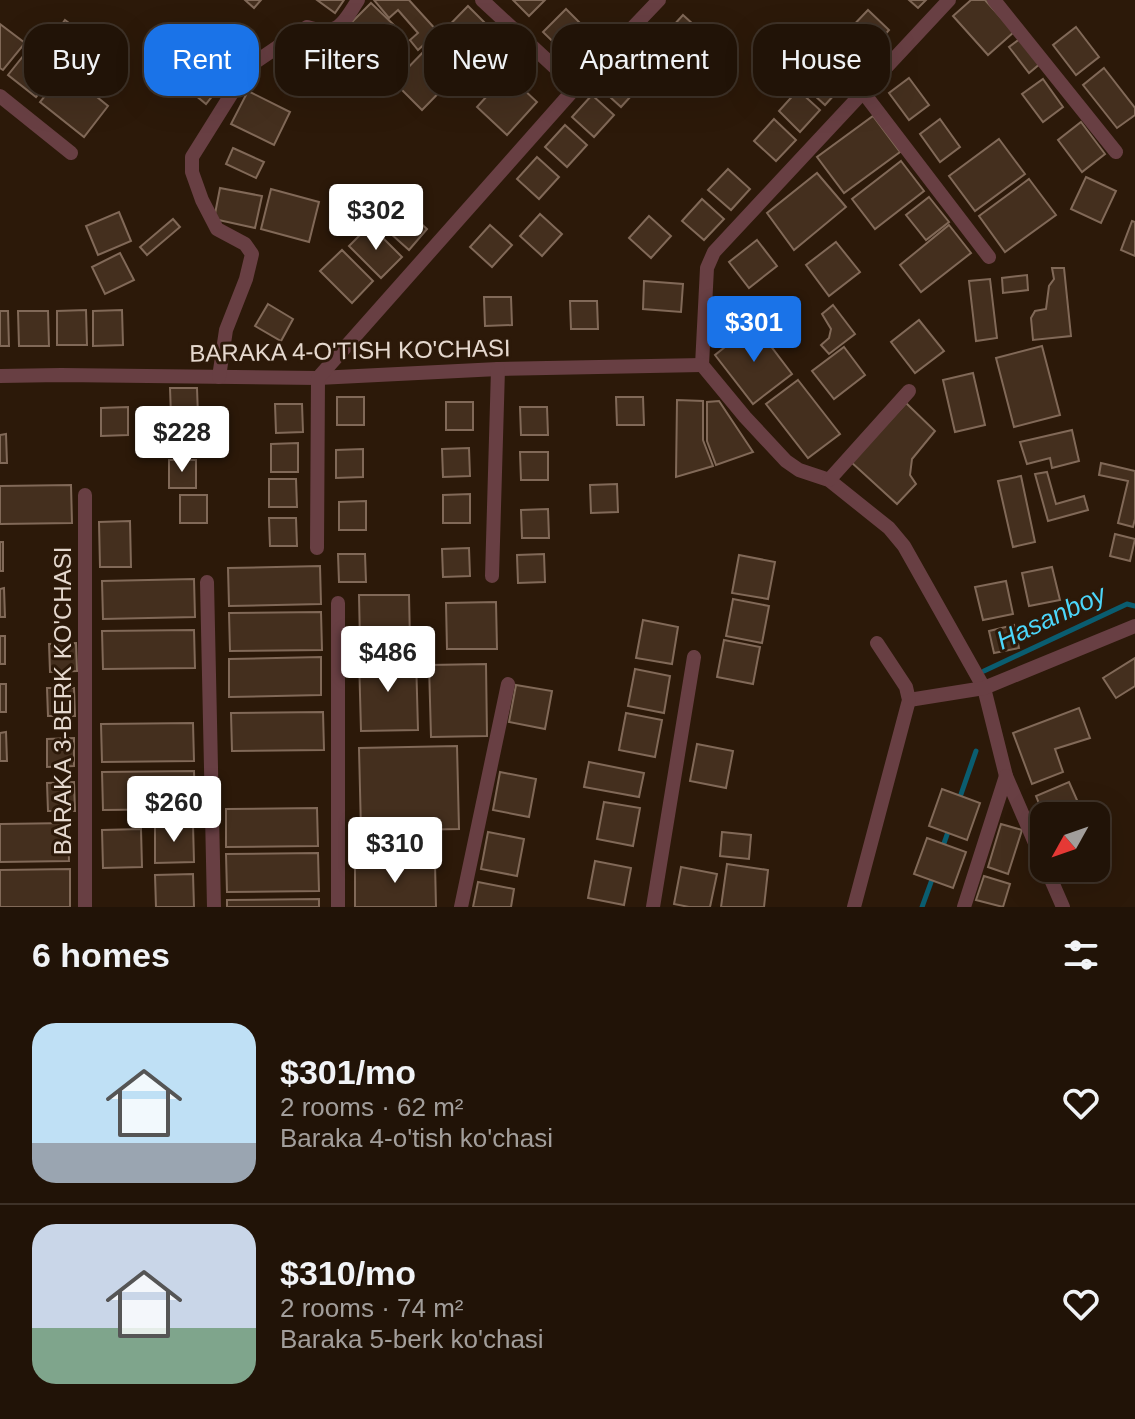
<!DOCTYPE html>
<meta charset="utf-8">
<style>
:root{--surface:#211307;--page:#2d2015;--text:#f1f3f6;--muted:#a29e9b;--line:#3e3228;--accent:#1a73e8}
body{margin:0;font-family:Arial,sans-serif;background:var(--page);color:var(--text);height:100vh;display:flex;flex-direction:column;font-size:30px;white-space:nowrap}
*{box-sizing:border-box;margin:0}
p{font-size:26px;color:var(--muted)}
.icon{flex:none;width:44px;height:44px;fill:none;stroke:currentColor;stroke-width:2;stroke-linecap:round;stroke-linejoin:round}
.map{position:relative;height:907px;overflow:hidden}
.panel{display:flex;flex-direction:column;background:var(--surface);flex:1}
.panel>*{flex:none}
.banner{position:absolute;left:24px;top:24px;width:1088px;height:72px;display:flex;gap:16px}
.needle{width:52px;rotate:230deg}
.controls{position:absolute;left:1030px;top:802px;display:grid;gap:16px}
.controls a{display:grid;place-items:center;width:80px;height:80px;border-radius:16px;background:var(--surface);box-shadow:0 8px 32px #0002,0 0 0 2px var(--line);font-size:40px}
.price{position:absolute;translate:-50% -68px;padding:0 18px;border-radius:8px;background:#fff;color:#222;font-size:26px;line-height:52px;filter:drop-shadow(0 2px 4px #0008)}
.price::after{content:'';position:absolute;left:50%;top:48px;width:24px;height:18px;margin-left:-12px;background:inherit;clip-path:polygon(0 0,100% 0,50% 100%)}
.price.active{background:var(--accent);color:#fff}
ul{padding:0;list-style:none}
li{display:flex;align-items:center;gap:24px;height:200px;padding:0 32px}
li+li{border-top:2px solid var(--line)}
li span{display:grid;place-items:center;flex:none;width:224px;height:160px;border-radius:24px;color:#555}
li>.icon{margin-inline-start:auto}
span .icon{width:96px;height:96px;fill:#fffc;stroke-width:1}
li b{font-size:34px}
h2{display:flex;justify-content:space-between;align-items:center;height:96px;padding:0 32px;font-size:34px}
.tag{padding:0 28px;border-radius:24px;background:var(--surface);box-shadow:0 8px 32px #0002,0 0 0 2px var(--line);font-size:28px;line-height:72px}
.tag.active{background:var(--accent);color:#fff}
.map>svg:first-child{display:block}
</style>
<div class="map">
<svg width="1135" height="907" viewBox="0 0 1135 907">
<rect width="100%" height="100%" fill="#2c1909"/>
<g fill="none" stroke-linecap="round" stroke-linejoin="round">
<g stroke="#0a5d70" stroke-width="5">
<path d="M984 671 1127 604 1135 606"/>
<path d="M959 800 976 751"/>
<path d="M942 849 949 829"/>
<path d="M922 907 934 874"/>
</g>
</g>
<g fill="#442f1e" stroke="#816958" stroke-width="2">
<path d="M245 0H261L254 8Z"/>
<path d="M317 0H344L335 13Z"/>
<path d="M374 0H409L438 32 418 50 410 40 418 33 398 10 389 18Z"/>
<path d="M513 0H545L529 16Z"/>
<path d="M909 0H926L918 8Z"/>
<path d="M971 0H985L1014 32 988 55 953 16Z"/>
<path d="M371 3 396 27 366 57 341 33Z"/>
<path d="M468 6 496 34 422 110 394 82Z"/>
<path d="M566 9 600 43 578 66 543 32Z"/>
<path d="M868 10 889 30 869 53 847 32Z"/>
<path d="M683 15 705 35 685 57 663 37Z"/>
<path d="M65 20 93 41 77 62 50 41Z"/>
<path d="M0 24 25 43 3 70 0 68Z"/>
<path d="M1076 27 1099 57 1076 75 1053 45Z"/>
<path d="M651 33 675 56 650 83 626 60Z"/>
<path d="M845 33 872 59 853 80 825 54Z"/>
<path d="M1021 38 1041 63 1029 73 1009 47Z"/>
<path d="M32 45 60 67 36 97 8 75Z"/>
<path d="M213 48 236 66 206 104 183 85Z"/>
<path d="M823 63 845 83 825 105 803 85Z"/>
<path d="M619 65 641 85 621 107 599 87Z"/>
<path d="M1104 68 1135 108V115L1117 128 1083 85Z"/>
<path d="M65 71 108 106 84 137 40 102Z"/>
<path d="M507 74 537 102 507 135 477 107Z"/>
<path d="M909 78 929 105 909 120 889 93Z"/>
<path d="M1043 79 1063 107 1043 122 1022 94Z"/>
<path d="M798 90 820 110 800 132 779 111Z"/>
<path d="M248 91 290 112 274 145 231 124Z"/>
<path d="M592 95 614 115 594 137 572 117Z"/>
<path d="M873 116 900 152 844 193 817 157Z"/>
<path d="M774 119 796 140 776 161 754 141Z"/>
<path d="M940 119 960 147 940 162 920 134Z"/>
<path d="M1081 122 1105 154 1082 172 1058 140Z"/>
<path d="M565 125 587 145 567 167 545 147Z"/>
<path d="M999 139 1025 174 975 211 949 176Z"/>
<path d="M233 148 264 162 256 178 226 164Z"/>
<path d="M537 157 559 177 539 199 517 179Z"/>
<path d="M901 161 924 191 875 229 852 199Z"/>
<path d="M728 169 750 189 731 210 708 190Z"/>
<path d="M817 173 846 207 794 250 767 213Z"/>
<path d="M1086 177 1116 191 1101 223 1071 209Z"/>
<path d="M1029 179 1056 215 1005 252 979 216Z"/>
<path d="M220 188 262 196 255 228 214 219Z"/>
<path d="M271 189 319 202 309 242 261 229Z"/>
<path d="M929 197 949 222 926 240 906 215Z"/>
<path d="M702 199 724 219 704 240 682 221Z"/>
<path d="M400 204 427 229 409 250 381 225Z"/>
<path d="M119 212 131 241 98 255 86 226Z"/>
<path d="M540 214 562 234 542 256 520 236Z"/>
<path d="M649 216 671 236 651 258 629 238Z"/>
<path d="M173 219 180 227 147 255 140 247Z"/>
<path d="M1132 221 1135 222V256L1121 250Z"/>
<path d="M370 225 402 257 381 278 349 246Z"/>
<path d="M490 225 512 245 492 267 470 247Z"/>
<path d="M949 225 971 253 921 292 900 265Z"/>
<path d="M757 240 777 266 749 288 729 262Z"/>
<path d="M836 242 860 272 829 296 806 265Z"/>
<path d="M342 250 373 281 352 303 320 271Z"/>
<path d="M120 253 134 280 105 294 92 267Z"/>
<path d="M1052 268H1064L1071 336 1033 340 1031 318 1035 311 1046 309 1049 286 1054 279Z"/>
<path d="M1027 275 1028 290 1003 293 1002 278Z"/>
<path d="M990 279 997 338 976 341 969 281Z"/>
<path d="M644 281 683 284 681 312 643 309Z"/>
<path d="M484 297H511L512 325 485 326Z"/>
<path d="M570 301H597L598 329H571Z"/>
<path d="M268 304 293 319 281 341 255 326Z"/>
<path d="M833 305 855 334 829 354 821 345 829 338 831 329 822 314Z"/>
<path d="M86 310 87 345H57V311Z"/>
<path d="M122 310 123 345 93 346V311Z"/>
<path d="M0 311H8L9 346H0Z"/>
<path d="M18 311H48L49 346H19Z"/>
<path d="M919 320 944 351 915 373 891 342Z"/>
<path d="M754 324 792 374 753 404 715 355Z"/>
<path d="M1042 346 1060 415 1014 427 996 358Z"/>
<path d="M844 347 865 375 834 399 812 371Z"/>
<path d="M973 373 985 425 955 432 943 380Z"/>
<path d="M798 380 840 434 808 458 766 404Z"/>
<path d="M170 388H197L198 416H171Z"/>
<rect x="337" y="397" width="27" height="28"/>
<path d="M616 397H643L644 425H617Z"/>
<path d="M677 400 703 401V440L713 466 676 477Z"/>
<path d="M719 401 753 452 716 465 707 441V402Z"/>
<rect x="446" y="402" width="27" height="28"/>
<path d="M906 403 935 431 912 459 910 475 916 484 897 504 851 462Z"/>
<path d="M275 404H302L303 432 276 433Z"/>
<path d="M128 407V435L101 436V408Z"/>
<path d="M520 407H547L548 435H521Z"/>
<path d="M171 422H198V450L171 451Z"/>
<path d="M1072 430 1079 461 1052 468 1050 458 1027 464 1020 442Z"/>
<path d="M6 434 7 463H0V435Z"/>
<path d="M298 443V472H271V444Z"/>
<path d="M469 448 470 476 443 477 442 449Z"/>
<path d="M363 449V477L336 478V450Z"/>
<path d="M520 452H548V480H521Z"/>
<rect x="169" y="460" width="27" height="28"/>
<path d="M1101 463 1135 471V519L1133 527 1118 523 1128 481 1099 475Z"/>
<path d="M1047 472 1056 504 1084 496 1088 510 1048 521 1035 474Z"/>
<path d="M1021 476 1035 542 1013 547 998 481Z"/>
<path d="M269 479H296L297 507H269Z"/>
<path d="M617 484 618 512 591 513 590 485Z"/>
<path d="M71 485 72 523 0 524V486Z"/>
<path d="M470 494V523H443V495Z"/>
<rect x="180" y="495" width="27" height="28"/>
<path d="M366 501V530H339V502Z"/>
<path d="M548 509 549 538H522L521 510Z"/>
<path d="M269 518H296L297 546H270Z"/>
<path d="M130 521 131 567H100L99 522Z"/>
<path d="M1115 534 1135 539 1130 561 1110 556Z"/>
<rect x="0" y="542" width="3" height="29"/>
<path d="M469 548 470 576 443 577 442 549Z"/>
<path d="M338 554H365L366 582H339Z"/>
<path d="M544 554 545 582 518 583 517 555Z"/>
<path d="M739 555 775 562 768 599 732 593Z"/>
<path d="M320 566 321 604 229 606 228 568Z"/>
<path d="M1052 567 1060 600 1029 606 1022 573Z"/>
<path d="M194 579 195 617 103 619 102 581Z"/>
<path d="M1006 581 1013 614 983 620 975 587Z"/>
<path d="M4 588 5 617H0V589Z"/>
<path d="M359 595H409L410 641 360 642Z"/>
<path d="M733 599 769 606 762 643 726 636Z"/>
<path d="M496 602 497 649H447L446 603Z"/>
<path d="M321 612 322 650 230 651 229 613Z"/>
<path d="M643 620 678 627 672 664 636 658Z"/>
<path d="M1014 625 1019 648 994 653 989 631Z"/>
<path d="M194 630 195 668 103 669 102 631Z"/>
<rect x="0" y="636" width="5" height="28"/>
<path d="M724 640 760 647 753 684 717 677Z"/>
<path d="M76 643 77 671 50 672 49 644Z"/>
<path d="M321 657V695L229 697V659Z"/>
<path d="M416 657 418 730 361 731 359 658Z"/>
<path d="M1135 658V686L1116 698 1103 678Z"/>
<path d="M486 664 487 736 431 737 429 665Z"/>
<path d="M635 669 670 676 664 713 628 706Z"/>
<rect x="0" y="684" width="6" height="28"/>
<path d="M516 685 552 691 545 729 509 722Z"/>
<path d="M47 688H74L75 716H48Z"/>
<path d="M1079 708 1090 738 1055 749 1063 772 1032 784 1013 733Z"/>
<path d="M323 712 324 750 232 751 231 713Z"/>
<path d="M626 713 662 720 655 757 619 750Z"/>
<path d="M193 723 194 761 102 762 101 724Z"/>
<path d="M6 732 7 761H0V733Z"/>
<path d="M74 738V766L47 767V739Z"/>
<path d="M697 744 733 751 726 788 690 781Z"/>
<path d="M457 746 459 829 361 831 359 748Z"/>
<path d="M589 762 644 773 639 797 584 787Z"/>
<path d="M194 771 195 809 103 810 102 772Z"/>
<path d="M500 772 536 779 529 817 493 810Z"/>
<path d="M74 782 75 811H48L47 783Z"/>
<path d="M1069 782 1084 816H1044L1036 796Z"/>
<path d="M942 789 980 803 967 840 929 826Z"/>
<path d="M604 802 640 808 633 846 597 839Z"/>
<path d="M317 808 318 846 226 847V809Z"/>
<path d="M68 823 69 861 0 862V824Z"/>
<path d="M193 824 194 862 155 863V825Z"/>
<path d="M1001 824 1022 830 1008 874 988 867Z"/>
<path d="M141 829 142 867 103 868 102 830Z"/>
<path d="M488 832 524 839 517 876 481 869Z"/>
<path d="M722 832 751 835 749 859 720 856Z"/>
<path d="M927 838 966 852 953 888 914 874Z"/>
<path d="M318 853 319 891 227 892 226 854Z"/>
<path d="M595 861 631 868 624 905 588 898Z"/>
<path d="M435 863 436 907H355V864Z"/>
<path d="M727 864 768 870 764 907H721Z"/>
<path d="M681 867 717 874 710 907H689L674 904Z"/>
<path d="M70 869V907H0V870Z"/>
<path d="M193 874 194 907H156L155 875Z"/>
<path d="M984 876 1010 884 1003 907 976 900Z"/>
<path d="M478 882 514 889 511 907H473Z"/>
<path d="M319 899V907H227V900Z"/>
</g>
<g fill="none" stroke-linecap="round" stroke-linejoin="round">
<g stroke="#683f43" stroke-width="14">
<path d="M482 0 576 87"/>
<path d="M949 0 714 252 707 268 702 365 745 417 786 461 799 470 829 480 889 528 904 546 984 688 1006 776 1044 864"/>
<path d="M994 0 1116 152"/>
<path d="M863 92 989 257"/>
<path d="M0 96 71 153"/>
<path d="M0 376 61 375 318 378 498 369 702 365"/>
<path d="M219 377 226 330 246 279 252 254 245 244 217 229 202 200 192 172V157L247 69 254 63 307 27C338 37 343 24 358 0"/>
<path d="M829 480 909 391"/>
<path d="M317 548 318 378 576 87 659 0"/>
<path d="M492 576 498 369"/>
<path d="M207 582 214 907"/>
<path d="M909 700 984 688 1135 626"/>
<path d="M1046 868 1063 907"/>
<path d="M85 907V495"/>
<path d="M338 907V603"/>
<path d="M461 907 508 684"/>
<path d="M653 907 694 657"/>
<path d="M854 907 909 700 906 687 877 643"/>
<path d="M964 907 1006 776"/>
</g>
</g>
<g text-anchor="middle" stroke-width="6" stroke-linejoin="round" paint-order="stroke">
<g font-size="24" fill="#e5d8ce" stroke="#2c1909">
<text transform="translate(350 351) rotate(-1)" y="8">BARAKA 4-O'TISH KO'CHASI</text>
<text transform="translate(63 701) rotate(-90)" y="8">BARAKA 3-BERK KO'CHASI</text>
</g>
<g font-size="26" font-style="italic" fill="#4cd6fa" stroke="#2c1909">
<text transform="translate(1051 617) rotate(-25)" y="9">Hasanboy</text>
</g>
</g>
</svg>
<div class="controls">
<a><svg class="needle" viewBox="-14 -14 28 28"><path d="M0-13l5 13h-10z" fill="#e53935"/><path d="M0 13l5-13h-10z" fill="#a29e9b"/></svg></a>
</div>
<b class="price" style="left:376px;top:252px">$302</b>
<b class="price active" style="left:754px;top:364px">$301</b>
<b class="price" style="left:182px;top:474px">$228</b>
<b class="price" style="left:388px;top:694px">$486</b>
<b class="price" style="left:174px;top:844px">$260</b>
<b class="price" style="left:395px;top:885px">$310</b>
<div class="banner">
<a class="tag">Buy</a>
<a class="tag active">Rent</a>
<a class="tag">Filters</a>
<a class="tag">New</a>
<a class="tag">Apartment</a>
<a class="tag">House</a>
</div>
</div>
<section class="panel">
<h2>6 homes<svg class="icon" aria-label="filters" viewBox="0 0 24 24"><path d="M4 7h16M4 17h16"/><circle cx="9" cy="7" r="2"/><circle cx="15" cy="17" r="2"/></svg></h2>
<ul>
<li><span style="background:linear-gradient(#bfe0f5 75%,#9aa5b1 0)"><svg class="icon" aria-label="home" viewBox="0 0 24 24"><path d="M3 11l9-7 9 7M6 9v11h12V9"/></svg></span><div><b>$301/mo</b><p>2 rooms · 62 m²</p><p>Baraka 4-o'tish ko'chasi</p></div><svg class="icon" aria-label="heart" viewBox="0 0 24 24"><path d="M12 20l-8-8c-3-5 5-10 8-4 3-6 11-1 8 4z"/></svg></li>
<li><span style="background:linear-gradient(#c9d6e8 65%,#7fa58c 0)"><svg class="icon" aria-label="home" viewBox="0 0 24 24"><path d="M3 11l9-7 9 7M6 9v11h12V9"/></svg></span><div><b>$310/mo</b><p>2 rooms · 74 m²</p><p>Baraka 5-berk ko'chasi</p></div><svg class="icon" aria-label="heart" viewBox="0 0 24 24"><path d="M12 20l-8-8c-3-5 5-10 8-4 3-6 11-1 8 4z"/></svg></li>
</ul>
</section>
